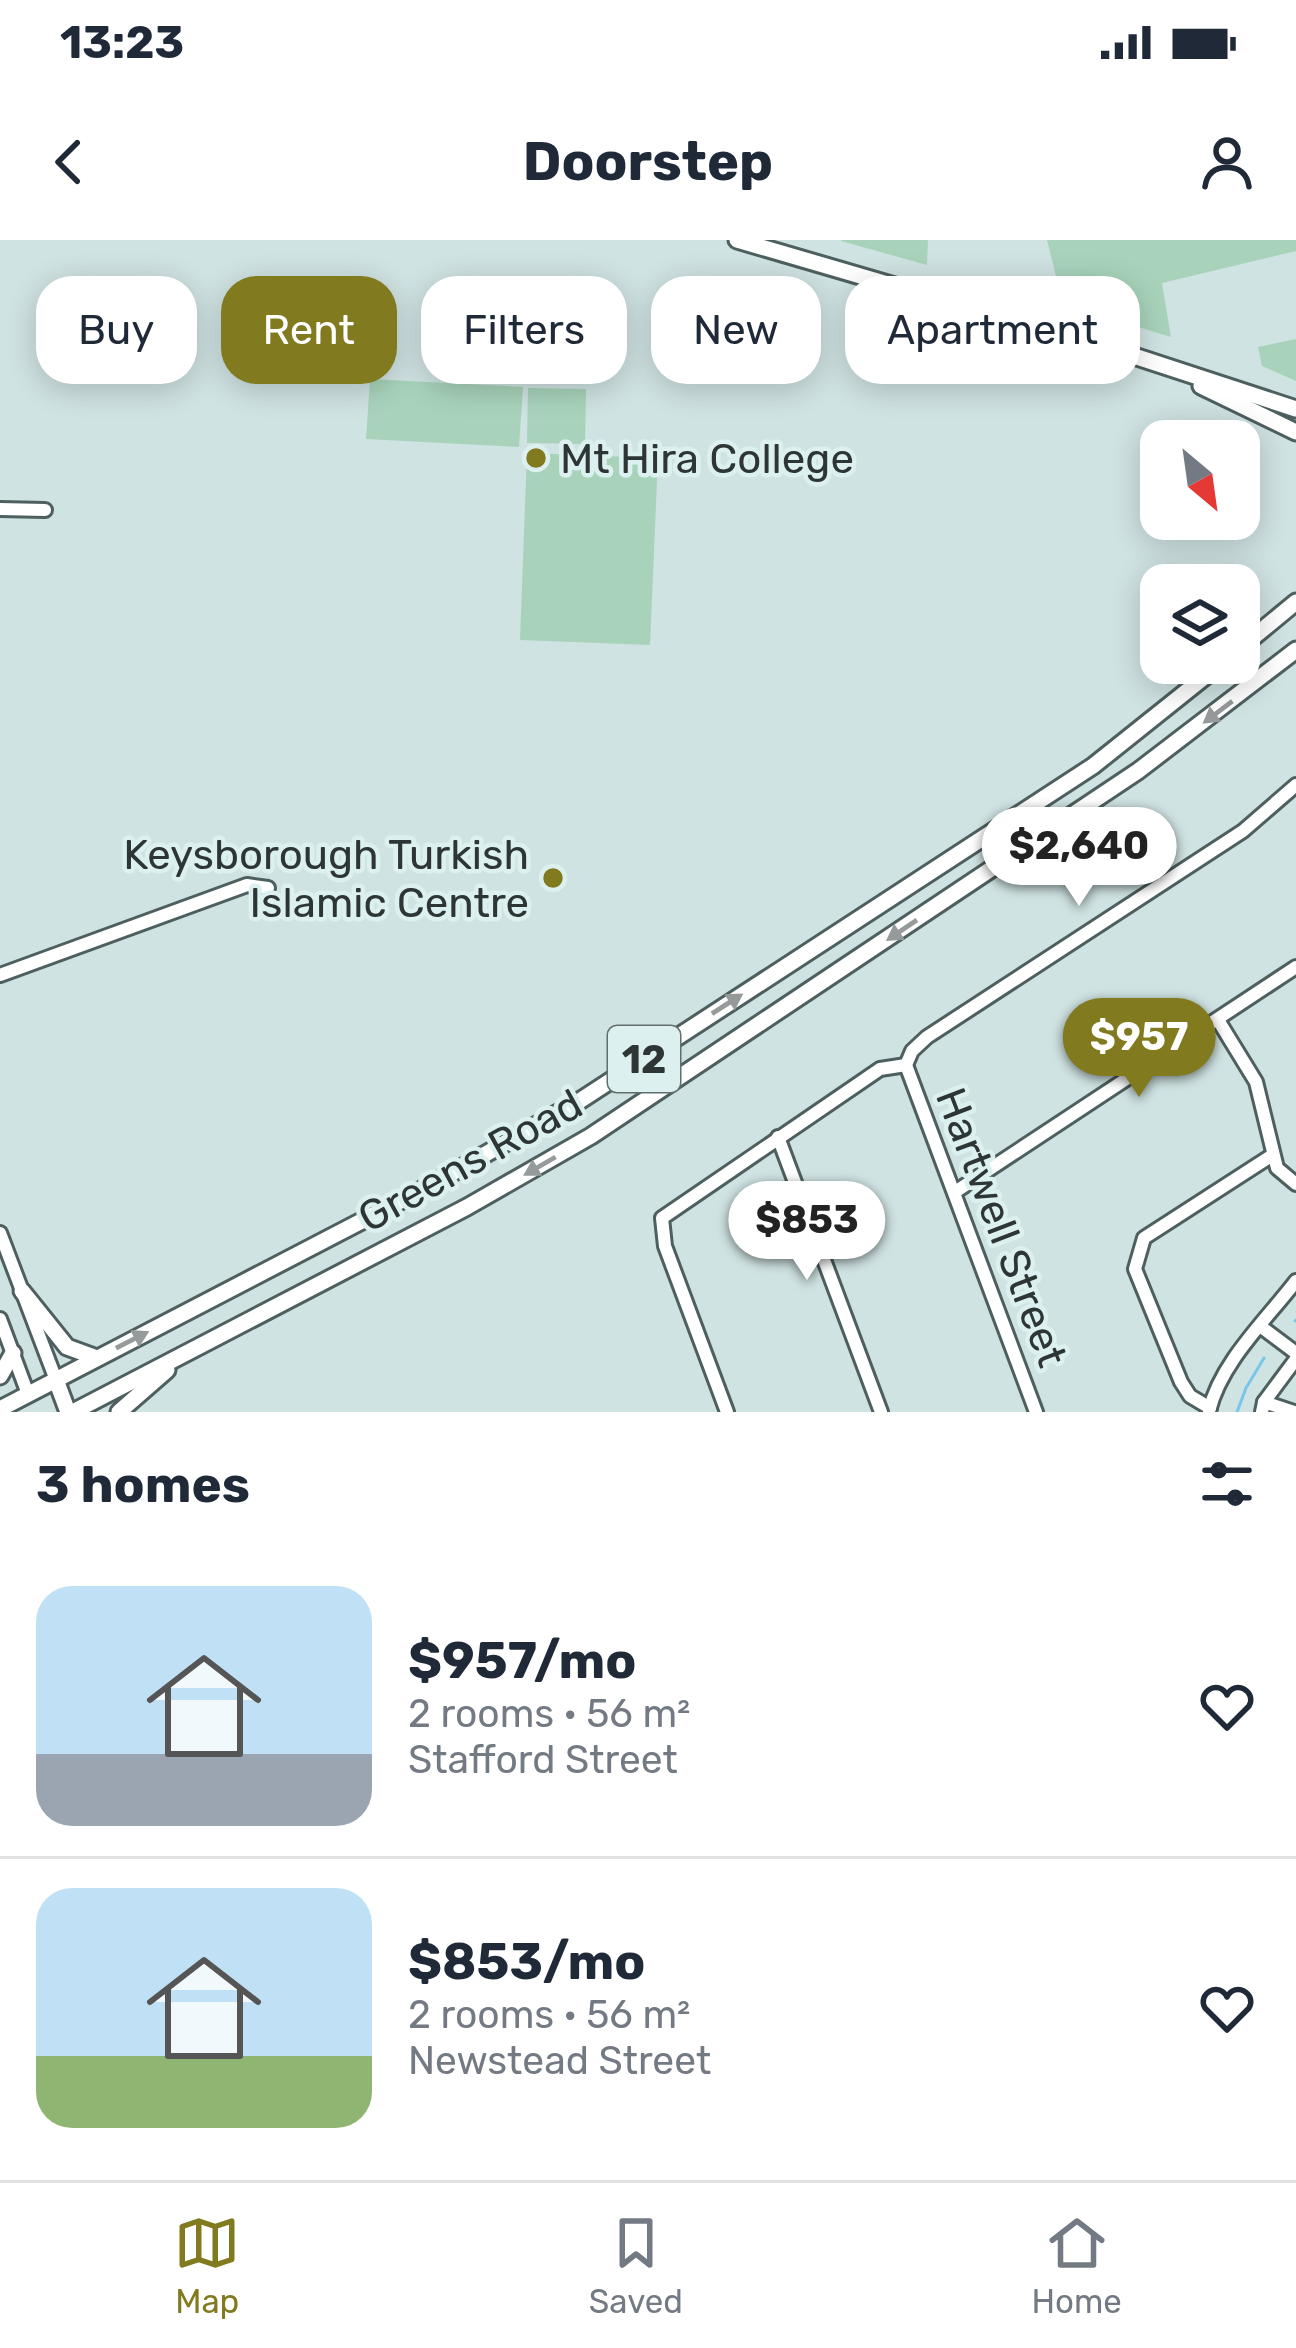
<!DOCTYPE html>
<meta charset="utf-8">
<style>
:root{--surface:#fff;--page:#f6f6f7;--text:#1f2937;--muted:#747a83;--line:#e0e1e3;--accent:#827a1f}
body{margin:0;font-family:Rubik,sans-serif;background:var(--page);color:var(--text);height:100vh;display:flex;flex-direction:column;font-size:45px;white-space:nowrap}
*{box-sizing:border-box;margin:0}
p{font-size:39px;color:var(--muted)}
.icon{flex:none;width:66px;height:66px;fill:none;stroke:currentColor;stroke-width:2;stroke-linecap:round;stroke-linejoin:round}
.map{position:relative;height:1172px;overflow:hidden}
.sheet{display:flex;flex-direction:column;background:var(--surface);flex:1}
.sheet>*{flex:none}
.hud{position:absolute;left:36px;top:36px;width:1224px;height:108px;display:flex;gap:24px}
.needle{width:78px;rotate:151deg}
.fabs{position:absolute;left:1140px;top:180px;display:grid;gap:24px}
.fabs a{display:grid;place-items:center;width:120px;height:120px;border-radius:24px;background:var(--surface);box-shadow:0 6px 30px #0003;font-size:60px}
.price{position:absolute;translate:-50% -102px;padding:0 27px;border-radius:42px;background:#fff;color:#222;font-size:39px;line-height:78px;filter:drop-shadow(0 3px 6px #0008)}
.price::after{content:'';position:absolute;left:50%;top:72px;width:36px;height:27px;margin-left:-18px;background:inherit;clip-path:polygon(0 0,100% 0,50% 100%)}
.price.on{background:var(--accent);color:#fff}
ul{padding:0;list-style:none}
li{display:flex;align-items:center;gap:36px;height:300px;padding:0 36px}
li+li{border-top:3px solid var(--line)}
li span{display:grid;place-items:center;flex:none;width:336px;height:240px;border-radius:36px;color:#555}
li>.icon{margin-inline-start:auto}
span .icon{width:144px;height:144px;fill:#fffc;stroke-width:1}
li b{font-size:51px}
h2{display:flex;justify-content:space-between;align-items:center;height:144px;padding:0 36px;font-size:51px}
.chip{padding:0 42px;border-radius:36px;background:var(--surface);box-shadow:0 6px 30px #0003;font-size:42px;line-height:108px}
.chip.on{background:var(--accent);color:#fff}
.status{display:flex;justify-content:space-between;align-items:center;height:84px;padding:0 60px;background:var(--surface);direction:ltr}
.status svg{height:33px;fill:currentColor}
header{display:flex;justify-content:space-between;align-items:center;height:156px;padding:0 36px;background:var(--surface);font-size:54px;font-weight:700}
.menu{display:flex;justify-content:space-around;align-items:center;height:168px;border-top:3px solid var(--line);background:var(--surface);font-size:33px;color:var(--muted)}
.menu a{display:grid;justify-items:center;gap:6px}
.menu .on{color:var(--accent)}
.map>svg:first-child{display:block}
</style>
<div class="status"><b>13:23</b><svg viewBox="0 0 49 12"><path d="M0 12V9h3v3zM5 12V6h3v6zM10 12V3h3v9zM15 12V0h3v12zM26 1h20v11H26zM47 4h2v5h-2z"/></svg></div>
<header><svg class="icon" aria-label="back" viewBox="0 0 24 24"><path d="M15 5l-7 7 7 7"/></svg>Doorstep<svg class="icon" aria-label="person" viewBox="0 0 24 24"><circle cx="12" cy="8" r="4"/><path d="M4 21q1-7 8-7t8 7"/></svg></header>
<div class="map">
<svg width="1296" height="1172" viewBox="0 0 1296 1172">
<rect width="100%" height="100%" fill="#cfe3e2"/>
<g fill="#a8d3ba">
<path d="M928 0 927 25 841 1 842 0Z"/>
<path d="M1047 0H1296V11L1162 43 1171 97 1063 64Z"/>
<path d="M1296 99V141L1262 126 1258 107Z"/>
<path d="M370 139 523 147 519 207 366 199Z"/>
<path d="M528 148 586 149 585 204 527 203Z"/>
<path d="M527 213 658 218 650 405 520 400Z"/>
</g>
<g fill="none" stroke-linecap="round" stroke-linejoin="round">
<g stroke="#7ac5ea" stroke-width="3">
<path d="M1295 1081 1296 1080"/>
<path d="M1237 1172 1246 1148 1264 1118"/>
</g>
<g stroke="#4d5f5e" stroke-width="18">
<g id="minor">
<path d="M0 269 45 270"/>
<path d="M0 735 247 645 268 648"/>
<path d="M1218 780 1256 842 1277 928 1296 944"/>
<path d="M906 825 912 811 927 797 1243 591 1296 545"/>
<path d="M906 825 1036 1172"/>
<path d="M778 897 881 1172"/>
<path d="M955 952 1296 727"/>
<path d="M0 993 56 1140"/>
<path d="M0 1079 28 1154"/>
<path d="M1260 1086 1296 1113"/>
<path d="M1264 1162 1294 1172"/>
<path d="M1210 1168 1190 1156 1181 1142 1135 1029 1144 998 1271 916"/>
<path d="M1209 1171C1221 1122 1266 1080 1296 1041"/>
<path d="M727 1172 665 1006 662 978 880 829 906 825"/>
<path d="M1262 1172 1264 1162 1296 1119"/>
</g>
</g>
<g stroke="#4d5f5e" stroke-width="21">
<g id="major">
<path d="M737 0 1131 115 1296 169"/>
<path d="M1201 146 1296 192"/>
<path d="M1239 409 1296 362"/>
<path d="M22 1051 67 1107 97 1118"/>
<path d="M0 1136 13 1113"/>
<path d="M56 1140 68 1172"/>
<path d="M0 1169 431 945 581 860 1093 526 1222 423"/>
<path d="M73 1172 467 967 591 896 1138 531 1296 410"/>
<path d="M119 1172 167 1130"/>
</g>
</g>
<use href="#minor" stroke="#fff" stroke-width="12"/>
<use href="#major" stroke="#fff" stroke-width="15"/>
</g>
<defs><path id="oneway-solid" d="M-6-.8H1V-3.2L6.5 0L1 3.2V.8H-6Z" transform="scale(3)"/></defs>
<g fill="#969a9a">
<use href="#oneway-solid" transform="translate(1218 472) rotate(143)"/>
<use href="#oneway-solid" transform="translate(902 690) rotate(146)"/>
<use href="#oneway-solid" transform="translate(727 764) rotate(-33)"/>
<use href="#oneway-solid" transform="translate(540 926) rotate(150)"/>
<use href="#oneway-solid" transform="translate(132 1100) rotate(-27)"/>
</g>
<g fill="#827a1f" stroke="#dcf0f0" stroke-width="4.5">
<circle cx="536" cy="218" r="12"/>
<circle cx="553" cy="638" r="12"/>
</g>
<g text-anchor="middle" stroke-width="9" stroke-linejoin="round" paint-order="stroke">
<rect fill="#dcf0f0" stroke="#626d6d" stroke-width="3" x="608" y="786" width="72" height="66" rx="9"/>
<g font-size="39" font-weight="bold" fill="#2d3535">
<text x="644" y="833">12</text>
</g>
<g font-size="42" fill="#2d3535" stroke="#dcf0f0" text-anchor="start">
<text x="560" y="233">Mt Hira College</text>
<text x="529" y="629" text-anchor="end">Keysborough Turkish<tspan x="529" dy="48">Islamic Centre</tspan></text>
</g>
<g font-size="42" fill="#2d3535" stroke="#dcf0f0">
<text transform="translate(470 920) rotate(-29)" y="15">Greens Road</text>
<text transform="translate(1002 987) rotate(69)" y="15">Hartwell Street</text>
</g>
</g>
</svg>
<div class="fabs">
<a><svg class="needle" viewBox="-14 -14 28 28"><path d="M0-13l5 13h-10z" fill="#e53935"/><path d="M0 13l5-13h-10z" fill="#747a83"/></svg></a>
<a><svg class="icon" aria-label="layers" viewBox="0 0 24 24"><path d="M12 4l9 5-9 5-9-5zM3 14l9 5 9-5"/></svg></a>
</div>
<b class="price" style="left:1079px;top:669px">$2,640</b>
<b class="price on" style="left:1139px;top:860px">$957</b>
<b class="price" style="left:807px;top:1043px">$853</b>
<div class="hud">
<a class="chip">Buy</a>
<a class="chip on">Rent</a>
<a class="chip">Filters</a>
<a class="chip">New</a>
<a class="chip">Apartment</a>
</div>
</div>
<section class="sheet">
<h2>3 homes<svg class="icon" aria-label="filters" viewBox="0 0 24 24"><path d="M4 7h16M4 17h16"/><circle cx="9" cy="7" r="2"/><circle cx="15" cy="17" r="2"/></svg></h2>
<ul>
<li><span style="background:linear-gradient(#bfe0f5 70%,#9aa5b1 0)"><svg class="icon" aria-label="home" viewBox="0 0 24 24"><path d="M3 11l9-7 9 7M6 9v11h12V9"/></svg></span><div><b>$957/mo</b><p>2 rooms · 56 m²</p><p>Stafford Street</p></div><svg class="icon" aria-label="heart" viewBox="0 0 24 24"><path d="M12 20l-8-8c-3-5 5-10 8-4 3-6 11-1 8 4z"/></svg></li>
<li><span style="background:linear-gradient(#bfe0f5 70%,#8fb573 0)"><svg class="icon" aria-label="home" viewBox="0 0 24 24"><path d="M3 11l9-7 9 7M6 9v11h12V9"/></svg></span><div><b>$853/mo</b><p>2 rooms · 56 m²</p><p>Newstead Street</p></div><svg class="icon" aria-label="heart" viewBox="0 0 24 24"><path d="M12 20l-8-8c-3-5 5-10 8-4 3-6 11-1 8 4z"/></svg></li>
</ul>
</section>
<nav class="menu">
<a class="on"><svg class="icon" aria-label="map" viewBox="0 0 24 24"><path d="M3 6l6-2 6 2 6-2v14l-6 2-6-2-6 2zM9 4v14M15 6v14"/></svg>Map</a>
<a><svg class="icon" aria-label="saved" viewBox="0 0 24 24"><path d="M7 4h10v16l-5-4-5 4z"/></svg>Saved</a>
<a><svg class="icon" aria-label="home" viewBox="0 0 24 24"><path d="M3 11l9-7 9 7M6 9v11h12V9"/></svg>Home</a>
</nav>
